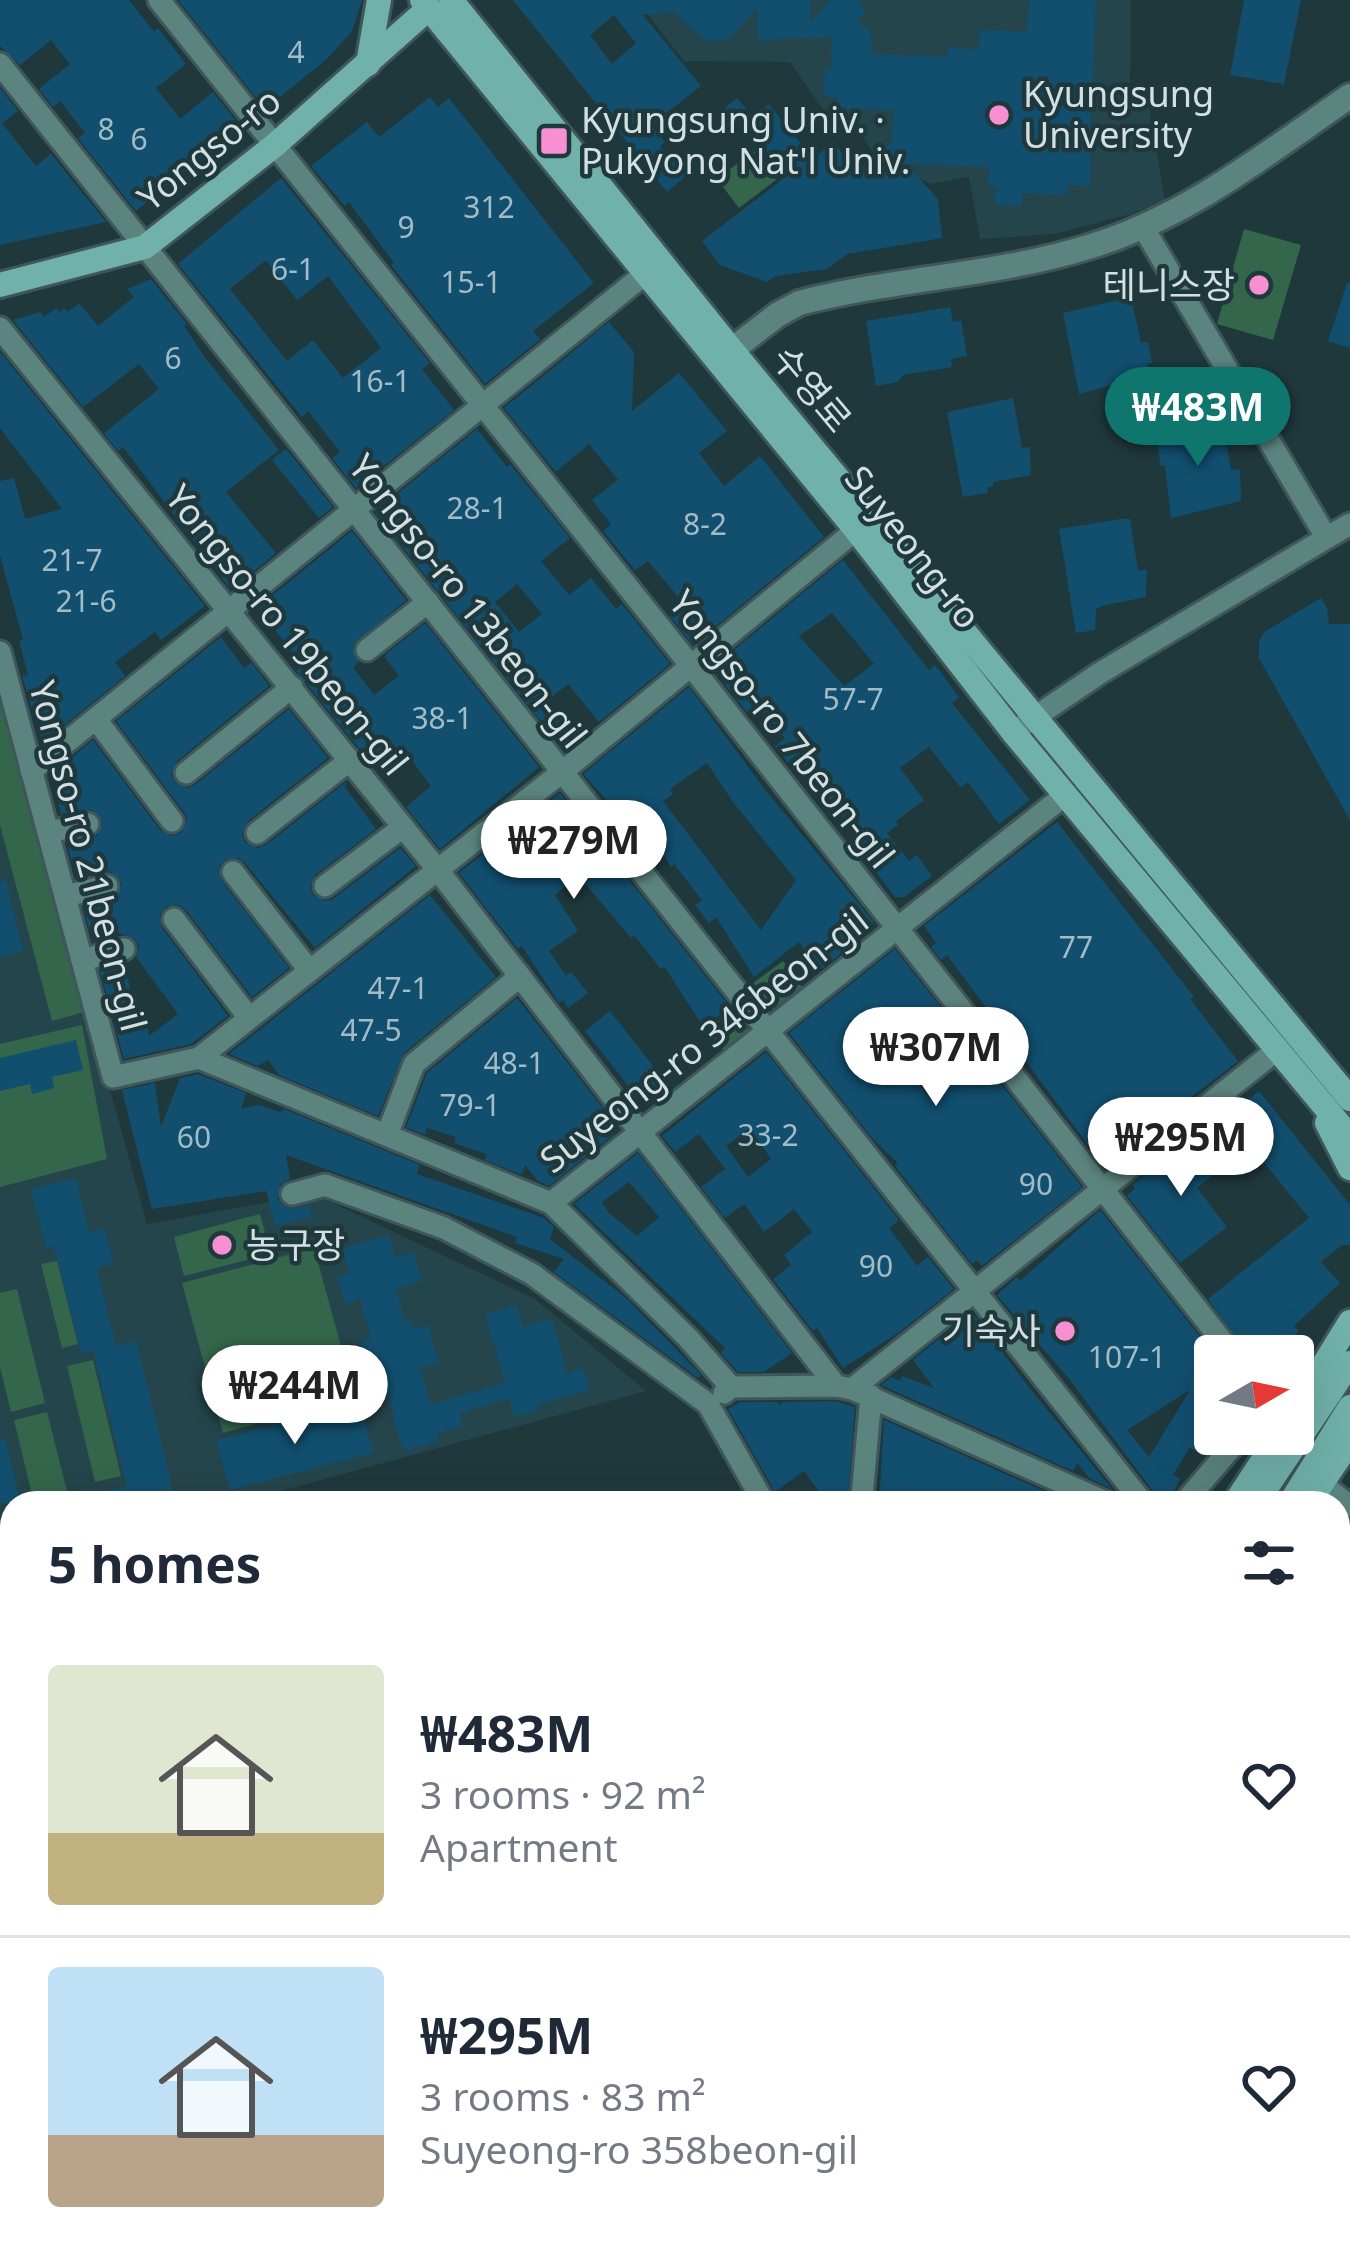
<!DOCTYPE html>
<meta charset="utf-8">
<style>
:root{--surface:#fff;--page:#f6f6f7;--text:#1f2937;--muted:#747a83;--line:#e0e1e3;--accent:#0f766e}
body{margin:0;font-family:"Noto Sans","Noto Sans KR",sans-serif;background:var(--page);color:var(--text);height:100vh;display:flex;flex-direction:column;font-size:45px;white-space:nowrap}
*{box-sizing:border-box;margin:0}
p{font-size:39px;color:var(--muted)}
.icon{flex:none;width:66px;height:66px;fill:none;stroke:currentColor;stroke-width:2;stroke-linecap:round;stroke-linejoin:round}
.map{position:relative;flex:1;overflow:hidden}
.details{position:absolute;left:0px;top:1491px;width:1350px;height:768px;display:flex;flex-direction:column;background:var(--surface);border-radius:36px 36px 0 0;box-shadow:0 12px 48px #0002}
.details>*{flex:none}
.needle{width:78px;rotate:81deg}
.controls{position:absolute;left:1194px;top:1335px;display:grid;gap:24px}
.controls a{display:grid;place-items:center;width:120px;height:120px;border-radius:12px;background:var(--surface);box-shadow:0 12px 48px #0002;font-size:60px}
.price{position:absolute;translate:-50% -102px;padding:0 27px;border-radius:42px;background:#fff;color:#222;font-size:39px;line-height:78px;filter:drop-shadow(0 3px 6px #0008)}
.price::after{content:'';position:absolute;left:50%;top:72px;width:36px;height:27px;margin-left:-18px;background:inherit;clip-path:polygon(0 0,100% 0,50% 100%)}
.price.current{background:var(--accent);color:#fff}
ul{padding:0;list-style:none}
li{display:flex;align-items:center;gap:36px;height:300px;padding:0 48px}
li+li{border-top:3px solid var(--line)}
li span{display:grid;place-items:center;flex:none;width:336px;height:240px;border-radius:12px;color:#555}
li>.icon{margin-inline-start:auto}
span .icon{width:144px;height:144px;fill:#fffc;stroke-width:1}
li b{font-size:51px}
h2{display:flex;justify-content:space-between;align-items:center;height:144px;padding:0 48px;font-size:51px}
.map>svg:first-child{display:block}
</style>
<div class="map">
<svg width="1350" height="2259" viewBox="0 0 1350 2259">
<rect width="100%" height="100%" fill="#1f383c"/>
<g fill="#24454b">
<path d="M636 0H1131L1130 95H1147L1165 200 1131 214 1054 234 980 239 969 177 930 184 874 154 845 111 830 120 790 62 684 61Z"/>
<path d="M0 689 147 1224 314 1194 535 1299 646 1391 238 1503H12V2247H376L369 2259H0Z"/>
</g>
<g fill="#33664b">
<path d="M754 151 776 180 739 208 717 179Z"/>
<path d="M1244 229 1301 245 1273 340 1217 324Z"/>
<path d="M0 701 84 1012 52 1021 0 825Z"/>
<path d="M783 961 802 987 772 1010 752 984Z"/>
<path d="M733 1010 749 1030 723 1050 708 1030Z"/>
<path d="M82 1025 107 1159 0 1187V1044Z"/>
<path d="M260 1214 271 1254 184 1276 174 1237Z"/>
<path d="M314 1248 355 1397 223 1433 182 1283Z"/>
<path d="M57 1261 78 1344 62 1348 41 1264Z"/>
<path d="M17 1289 45 1403 11 1412 0 1367V1293Z"/>
<path d="M93 1360 121 1476 95 1482 67 1366Z"/>
<path d="M47 1412 70 1503H34L14 1420Z"/>
</g>
<g fill="#124f6f" fill-rule="evenodd">
<path d="M0 0H129L154 32 158 28 186 64 156 88 180 119 213 92 240 126 136 211 78 138 85 133 60 101 53 107 39 89 70 64 51 40 20 65 0 46Z"/>
<path d="M178 0H362L352 31 328 58 265 109Z"/>
<path d="M513 0H810L811 22 830 0H859L865 13 857 21 869 31 874 54 948 57V47L979 49 980 30 1027 32 1029 0H1096L1090 131H1097L1096 148 1091 147 1090 186 1068 185 1067 195 1022 193V206L995 205 996 187 988 186 989 167 906 164 938 199 942 238 847 254 827 269 776 276 767 282 720 265 702 241 783 179 725 108 737 98 753 117 769 104 813 159 833 142 857 172 892 142 893 110 838 108V97L823 96 825 69H831L832 37 758 40 757 8 729 39 707 42 674 12 643 15 701 86 651 125 665 142 660 146 686 176 667 192ZM614 15 636 43 612 64 590 35Z"/>
<path d="M1244 0H1301L1284 84 1230 75Z"/>
<path d="M0 88 18 111 2 123 36 166 51 154 106 222 0 245Z"/>
<path d="M430 97 438 107 449 98 594 283 533 331 540 339 485 384 391 265 394 263 349 202 345 206 311 166 367 122 379 137Z"/>
<path d="M281 178 430 363 422 369 454 410 356 488 332 458 340 452 308 411 302 417 178 264ZM266 260 297 300 328 276 381 348 343 378 313 340 287 361 230 289Z"/>
<path d="M151 279 187 324 184 326 204 356 279 450 226 492 276 553 231 590 123 447 118 451 104 433 159 389 139 364 83 407 13 320 40 312 44 317 56 308 59 312 64 308 68 312 79 303 98 326 134 297 127 289Z"/>
<path d="M1347 283H1350V348L1328 341Z"/>
<path d="M1131 297 1141 343 1148 342 1152 363 1147 364 1150 375 1079 394 1063 313Z"/>
<path d="M950 307 953 322 961 320 967 356 951 359 952 367 903 375 898 382 876 386 866 321Z"/>
<path d="M609 322 634 352 632 411 679 373 727 431 699 453 724 486 760 456 824 537 693 645 670 616 684 604 648 561 635 570 603 531 611 524 592 500 618 480 589 444 556 472 504 408Z"/>
<path d="M0 352 205 606 161 640 155 632 115 662 125 676 42 743 22 676 28 675 19 641 23 640 0 555V481L14 478 25 519 62 509 0 428Z"/>
<path d="M1013 398 1022 448 1030 447 1031 475 993 482V486L987 488 988 493 963 497 947 412Z"/>
<path d="M1211 423 1212 427 1223 425 1231 470 1240 469 1241 501 1171 518 1165 465 1161 466 1155 434Z"/>
<path d="M477 429 507 467 510 464 570 538 541 561 569 595 591 578 616 609 622 604 670 664 599 722 568 684 545 702 576 741 564 751 375 512ZM517 584 542 614 519 632 495 602Z"/>
<path d="M286 449 333 507 319 518 272 460Z"/>
<path d="M1120 519H1130L1138 571 1147 569 1146 597 1101 606 1096 609 1095 630 1076 633 1059 529Z"/>
<path d="M352 531 406 600 353 646 359 662 353 667 374 695 399 676 384 656 425 623 539 767 440 849 406 807 431 786 404 750 400 752 396 747 373 765 296 671 302 666 258 607Z"/>
<path d="M843 560 929 670 935 665 959 697 952 703 1030 800 999 824 968 782 961 788 929 747 900 768 924 800 896 821 898 825 887 833 909 861 917 855 932 876 904 897H895L866 859 870 856 824 792 820 794 797 765 793 769 775 746 785 738 760 708 750 716 712 668ZM832 613 874 664 844 686 799 636Z"/>
<path d="M1321 598 1327 608 1329 624H1350V820L1259 658V642L1264 632Z"/>
<path d="M221 637 244 668 251 662 269 686 177 761 171 774 175 783 187 788 195 785 289 709 328 758 248 821 242 834 246 843 258 848 266 845 347 781 345 787 376 829 315 875 310 887 314 896 326 901 333 899 400 848 416 866 315 948 245 863 238 858 225 860 219 867 221 880 289 968 252 997 186 910 179 905 166 906 160 914 162 928 228 1016 191 1044 124 1059 100 971 125 964 137 1023 146 1021 149 1036 178 1014 136 957 139 946 134 938 118 933 93 942 83 907 116 898 122 884 110 871 76 878 67 843 97 836 103 822 92 810 61 814 55 790 74 786 60 767 93 740 160 830 173 836 182 832 187 820 184 812 116 721Z"/>
<path d="M689 687 766 791 873 921 872 929 819 971 799 942 754 977 716 917 709 923 695 905 702 900 674 864 671 867 643 823 633 830 583 774ZM707 763 733 802 796 880 761 930 663 801 673 794 670 789Z"/>
<path d="M560 793 730 1007 704 1028 664 966 661 969 634 935 631 938 579 876 555 895 578 931 549 951 566 976 571 972 588 993 568 1008 563 1000 559 1003 522 946 518 949 459 873Z"/>
<path d="M1057 822 1194 997 1190 999 1238 1061 1109 1161H1100L947 955 941 960 931 947 936 943 924 926Z"/>
<path d="M6 881 23 951 0 957V882Z"/>
<path d="M430 895 496 977 404 1053 378 1116 279 1075 268 1060 257 1066 229 1054Z"/>
<path d="M895 949 1082 1187 982 1266 977 1260 972 1264 895 1166 898 1163 872 1138 789 1033ZM928 1022 969 1071 931 1100 892 1049Z"/>
<path d="M517 998 616 1125 614 1134 549 1186 538 1181 525 1165 522 1175 485 1160 487 1154 454 1143 456 1137 427 1128 425 1135 406 1127 427 1073Z"/>
<path d="M610 1011 667 1084 642 1103 585 1031Z"/>
<path d="M76 1040 83 1070 52 1077 54 1088 32 1094 30 1084 0 1091V1058Z"/>
<path d="M766 1052 899 1220 889 1228 917 1266 928 1257 954 1289 898 1333 843 1368 817 1328 813 1331 773 1279 791 1265 784 1255 812 1232 794 1209 764 1232 744 1204 725 1218 701 1187 725 1169 699 1134 675 1152 662 1136ZM750 1128 771 1159 748 1177 726 1146Z"/>
<path d="M198 1074 246 1093 241 1109 259 1105 280 1112 284 1109 420 1165 417 1174 544 1218 554 1227 550 1239 626 1298 701 1375 698 1378 554 1272 564 1259 515 1243 517 1237 286 1155 290 1179 281 1184 278 1199 289 1209 309 1205 312 1217 275 1226 266 1191 152 1209 122 1090 155 1083 161 1127 180 1078Z"/>
<path d="M1259 1091 1350 1205V1245H1342L1321 1262 1340 1283 1294 1326 1299 1331 1279 1356H1249L1208 1299 1309 1218 1227 1117Z"/>
<path d="M1199 1132 1226 1164 1197 1188 1227 1227 1180 1263 1127 1196 1135 1188 1132 1185 1150 1171 1152 1173Z"/>
<path d="M638 1153 792 1353 764 1372H738L721 1353 725 1348 574 1204ZM629 1182 659 1217 637 1236 608 1212 602 1202Z"/>
<path d="M76 1178 89 1232 105 1228 114 1264 97 1268 116 1346 136 1341 176 1503H115L111 1490 127 1486 93 1350 81 1353 54 1246 46 1248 31 1189Z"/>
<path d="M1100 1210 1215 1356V1444L1206 1437 1195 1451 1190 1447 1173 1475 1180 1479 1169 1503H1158L1155 1494 1070 1380 997 1295 1017 1277 1020 1281ZM1190 1390 1149 1457 1127 1430Z"/>
<path d="M389 1235 395 1258 413 1252 422 1281 396 1289 405 1321 411 1319 414 1329 428 1325 439 1363 420 1368 431 1404 505 1383 485 1314 516 1305 523 1327 552 1319 567 1373 584 1368 590 1390 539 1404 540 1409 514 1417 509 1399 459 1413 462 1427 436 1433 439 1441 406 1451 400 1442 384 1376 372 1379 361 1342 371 1339 360 1299 345 1304 337 1277 349 1274 342 1248Z"/>
<path d="M972 1312 1027 1385 1112 1489 1089 1478 1077 1463 1073 1471 881 1385 891 1377 900 1381 902 1376 934 1388 913 1360Z"/>
<path d="M835 1401 855 1407 848 1503H827L804 1471 775 1492 728 1409 740 1402H777L780 1405 784 1402Z"/>
<path d="M359 1403 374 1453 230 1490 216 1440Z"/>
<path d="M884 1420 1060 1498 1058 1503H990L988 1496 971 1503H879Z"/>
<path d="M0 1439H5L21 1503H0Z"/>
</g>
<g fill="none" stroke-linecap="round" stroke-linejoin="round">
<g stroke="#3f565a" stroke-width="22">
<path id="pedestrian" d="M1338 1574 1350 1558"/>
</g>
<g stroke="#3f565a" stroke-width="27">
<g id="minor">
<path d="M159 0 691 666 1234 1356"/>
<path d="M0 64 1143 1503"/>
<path d="M1143 227 1326 537"/>
<path d="M0 328 437 869 836 1386"/>
<path d="M367 650 428 602"/>
<path d="M0 652 113 1077 199 1058 562 772 856 530"/>
<path d="M96 719 172 821"/>
<path d="M1013 732 1100 673 1350 524"/>
<path d="M31 771 646 273"/>
<path d="M186 773 292 687"/>
<path d="M48 832 88 824"/>
<path d="M257 833 350 760"/>
<path d="M233 872 309 970"/>
<path d="M325 886 403 827"/>
<path d="M65 896 107 886"/>
<path d="M174 919 249 1018"/>
<path d="M82 960 124 949"/>
<path d="M199 1058 551 1203 688 1338 731 1387"/>
<path d="M387 1135 414 1064 520 976"/>
<path d="M292 1194 325 1185 444 1228 532 1274 708 1404 764 1503"/>
<path d="M551 1203 1065 795"/>
<path d="M852 1389 1278 1049"/>
<path d="M724 1393 731 1387 836 1386 852 1389 1108 1503"/>
<path d="M1322 1484 1350 1506"/>
<path d="M864 1503 862 1497 871 1396"/>
<path d="M1184 1503 1243 1434"/>
<path d="M1338 1753 1350 1763"/>
<path d="M0 1844 12 1841"/>
<path d="M1338 1992 1350 2001"/>
</g>
</g>
<g stroke="#3f565a" stroke-width="30">
<path id="tertiary" d="M719 360 777 315 799 303C894 278 995 276 1088 247 1186 218 1267 153 1350 96"/>
</g>
<g stroke="#3f565a" stroke-width="30">
<g id="secondary">
<path d="M422 0 856 530 1013 732 1350 1137"/>
<path d="M451 0 731 349 1350 1099"/>
<path d="M368 64 379 0"/>
<path d="M0 285 145 247 275 145 429 8"/>
<path d="M1327 1123 1350 1168"/>
<path d="M1293 1414 1350 1322"/>
<path d="M1235 1503 1280 1434"/>
<path d="M1256 1503 1350 1363"/>
<path d="M1290 1503 1350 1407"/>
<path d="M1309 1503 1350 1441"/>
<path d="M794 2259 801 2247"/>
</g>
</g>
<g stroke="#3f565a" stroke-width="39">
<path id="trunk" d="M828 2259 835 2248"/>
</g>
<use href="#pedestrian" stroke="#5c847e" stroke-width="16"/>
<use href="#minor" stroke="#5c847e" stroke-width="21"/>
<use href="#tertiary" stroke="#5c847e" stroke-width="24"/>
<use href="#secondary" stroke="#70b1a9" stroke-width="24"/>
<use href="#trunk" stroke="#85e4d8" stroke-width="33"/>
</g>
<g fill="#f690d0" stroke="#1f383c" stroke-width="4.5">
<circle cx="999" cy="115" r="12"/>
<rect x="539" y="126" width="30" height="30" rx="6"/>
<circle cx="1259" cy="285" r="12"/>
<circle cx="222" cy="1245" r="12"/>
<circle cx="1065" cy="1331" r="12"/>
</g>
<g text-anchor="middle" stroke-width="9" stroke-linejoin="round" paint-order="stroke">
<g font-size="30" fill="#a2bcc6">
<text x="296" y="63">4</text>
<text x="106" y="140">8</text>
<text x="139" y="150">6</text>
<text x="489" y="218">312</text>
<text x="406" y="238">9</text>
<text x="293" y="280">6-1</text>
<text x="471" y="293">15-1</text>
<text x="173" y="369">6</text>
<text x="380" y="392">16-1</text>
<text x="477" y="519">28-1</text>
<text x="705" y="535">8-2</text>
<text x="72" y="571">21-7</text>
<text x="86" y="612">21-6</text>
<text x="853" y="710">57-7</text>
<text x="442" y="729">38-1</text>
<text x="1076" y="958">77</text>
<text x="398" y="999">47-1</text>
<text x="371" y="1041">47-5</text>
<text x="514" y="1074">48-1</text>
<text x="470" y="1116">79-1</text>
<text x="768" y="1146">33-2</text>
<text x="194" y="1148">60</text>
<text x="1036" y="1195">90</text>
<text x="876" y="1277">90</text>
<text x="1127" y="1368">107-1</text>
</g>
<g font-size="36" fill="#d2e0e3" stroke="#1f383c" text-anchor="start">
<text x="1023" y="107">Kyungsung<tspan x="1023" dy="41">University</tspan></text>
<text x="581" y="133">Kyungsung Univ. ·<tspan x="581" dy="41">Pukyong Nat'l Univ.</tspan></text>
<text x="1235" y="298" text-anchor="end">테니스장</text>
<text x="246" y="1258">농구장</text>
<text x="1041" y="1344" text-anchor="end">기숙사</text>
</g>
<g font-size="36" fill="#d2e0e3" stroke="#1f383c">
<text transform="translate(209 149) rotate(-39)" y="13">Yongso-ro</text>
<text transform="translate(812 389) rotate(50)" y="13">수영로</text>
<text transform="translate(913 547) rotate(52)" y="13">Suyeong-ro</text>
<text transform="translate(468 601) rotate(52)" y="13">Yongso-ro 13beon-gil</text>
<text transform="translate(287 630) rotate(51)" y="13">Yongso-ro 19beon-gil</text>
<text transform="translate(782 729) rotate(52)" y="13">Yongso-ro 7beon-gil</text>
<text transform="translate(88 856) rotate(75)" y="13">Yongso-ro 21beon-gil</text>
<text transform="translate(704 1040) rotate(-38)" y="13">Suyeong-ro 346beon-gil</text>
</g>
</g>
</svg>
<div class="controls">
<a><svg class="needle" viewBox="-14 -14 28 28"><path d="M0-13l5 13h-10z" fill="#e53935"/><path d="M0 13l5-13h-10z" fill="#747a83"/></svg></a>
</div>
<b class="price current" style="left:1198px;top:469px">₩483M</b>
<b class="price" style="left:574px;top:902px">₩279M</b>
<b class="price" style="left:936px;top:1109px">₩307M</b>
<b class="price" style="left:1181px;top:1199px">₩295M</b>
<b class="price" style="left:295px;top:1447px">₩244M</b>
<section class="details">
<h2>5 homes<svg class="icon" aria-label="filters" viewBox="0 0 24 24"><path d="M4 7h16M4 17h16"/><circle cx="9" cy="7" r="2"/><circle cx="15" cy="17" r="2"/></svg></h2>
<ul>
<li><span style="background:linear-gradient(#dfe7d0 70%,#c2b280 0)"><svg class="icon" aria-label="home" viewBox="0 0 24 24"><path d="M3 11l9-7 9 7M6 9v11h12V9"/></svg></span><div><b>₩483M</b><p>3 rooms · 92 m²</p><p>Apartment</p></div><svg class="icon" aria-label="heart" viewBox="0 0 24 24"><path d="M12 20l-8-8c-3-5 5-10 8-4 3-6 11-1 8 4z"/></svg></li>
<li><span style="background:linear-gradient(#bfe0f5 70%,#b9a48a 0)"><svg class="icon" aria-label="home" viewBox="0 0 24 24"><path d="M3 11l9-7 9 7M6 9v11h12V9"/></svg></span><div><b>₩295M</b><p>3 rooms · 83 m²</p><p>Suyeong-ro 358beon-gil</p></div><svg class="icon" aria-label="heart" viewBox="0 0 24 24"><path d="M12 20l-8-8c-3-5 5-10 8-4 3-6 11-1 8 4z"/></svg></li>
</ul>
</section>
</div>
